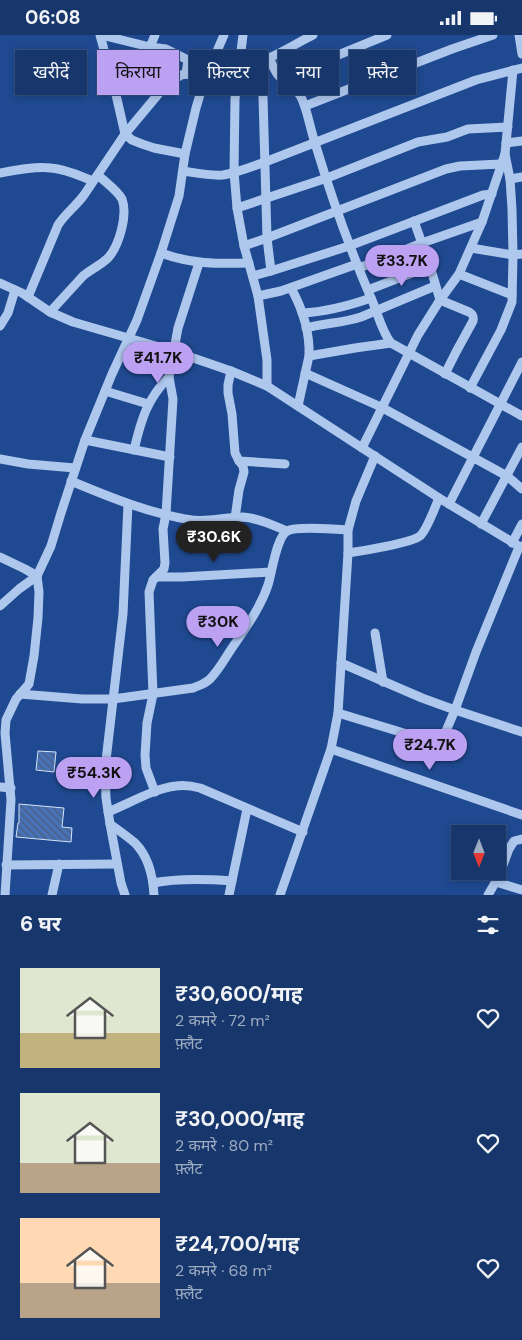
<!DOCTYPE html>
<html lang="hi">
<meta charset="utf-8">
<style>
:root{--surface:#17376c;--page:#203f72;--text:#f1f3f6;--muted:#9eacc2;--line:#36517f;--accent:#bca0f2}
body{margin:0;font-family:"DM Sans","Noto Sans Devanagari",sans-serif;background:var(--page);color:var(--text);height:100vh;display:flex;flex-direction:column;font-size:19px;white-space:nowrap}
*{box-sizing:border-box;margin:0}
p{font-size:16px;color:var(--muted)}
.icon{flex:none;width:28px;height:28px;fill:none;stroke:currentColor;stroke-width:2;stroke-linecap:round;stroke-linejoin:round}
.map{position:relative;height:860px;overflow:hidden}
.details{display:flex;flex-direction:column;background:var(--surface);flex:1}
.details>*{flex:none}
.guide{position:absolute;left:15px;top:15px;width:492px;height:45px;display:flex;gap:10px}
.needle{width:32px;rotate:180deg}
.controls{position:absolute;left:451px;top:790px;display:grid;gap:10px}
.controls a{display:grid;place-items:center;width:55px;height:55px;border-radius:0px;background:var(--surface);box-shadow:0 2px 8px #0003,0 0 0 1px var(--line);font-size:25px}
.price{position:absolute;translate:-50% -42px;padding:0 11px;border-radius:18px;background:var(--accent);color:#111;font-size:16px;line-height:32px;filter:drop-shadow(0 1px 2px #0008)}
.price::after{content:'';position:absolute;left:50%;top:30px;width:15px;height:11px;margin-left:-8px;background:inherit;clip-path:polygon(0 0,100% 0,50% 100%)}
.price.current{background:#222;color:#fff}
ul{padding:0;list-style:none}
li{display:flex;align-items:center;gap:15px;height:125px;padding:0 20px}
li span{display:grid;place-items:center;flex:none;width:140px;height:100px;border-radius:0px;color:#555}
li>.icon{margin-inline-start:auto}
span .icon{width:60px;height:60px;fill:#fffc;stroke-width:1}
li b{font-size:21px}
h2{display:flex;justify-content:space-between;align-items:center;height:60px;padding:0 20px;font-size:21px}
.tag{padding:0 18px;border-radius:0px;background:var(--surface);box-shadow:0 2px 8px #0003,0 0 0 1px var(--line);font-size:18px;line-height:45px}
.tag.current{background:var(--accent);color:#111}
.status{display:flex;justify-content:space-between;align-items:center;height:35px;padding:0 25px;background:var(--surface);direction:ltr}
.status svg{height:14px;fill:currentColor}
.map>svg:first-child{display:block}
</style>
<div class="status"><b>06:08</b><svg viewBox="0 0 49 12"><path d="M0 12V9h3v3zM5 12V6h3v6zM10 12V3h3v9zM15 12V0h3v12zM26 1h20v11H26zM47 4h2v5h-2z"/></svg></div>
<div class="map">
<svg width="522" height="860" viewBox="0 0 522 860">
<defs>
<pattern id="building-back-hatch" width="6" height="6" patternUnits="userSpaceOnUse" patternTransform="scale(1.25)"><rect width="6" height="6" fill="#4772b7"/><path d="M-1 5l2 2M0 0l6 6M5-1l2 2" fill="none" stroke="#4a5d7c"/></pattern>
</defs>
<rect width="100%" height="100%" fill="#1f4990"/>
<g fill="url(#building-back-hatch)" stroke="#d4e3f9">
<path d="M38 716 56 717 54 737 36 735Z"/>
<path d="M19 769 64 773 62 792 72 793 71 807 16 802 18 788H19Z"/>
</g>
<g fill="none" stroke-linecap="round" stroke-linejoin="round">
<g stroke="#aec7ed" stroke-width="9">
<path d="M100 0 114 51 125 99 132 105 142 109 154 113 185 119"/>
<path d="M101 0 150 12C164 19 167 33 172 46"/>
<path d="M155 0 150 12 166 14 188 25 186 39"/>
<path d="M243 0 235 64 234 137 237 173 244 211 258 261 267 325V351"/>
<path d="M519 0 522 19"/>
<path d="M269 23C272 28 274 35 278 40 286 49 297 52 302 64 308 78 310 93 315 108 331 161 349 212 371 263 378 278 381 295 391 308L522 381"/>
<path d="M238 32C265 29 289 12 313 0"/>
<path d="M282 43 387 0"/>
<path d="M305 71 452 14 493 0"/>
<path d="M506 108 522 106"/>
<path d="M183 136C196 138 210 141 223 140 237 138 251 132 265 127L476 45 522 33"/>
<path d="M0 138C16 135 35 131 51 133 66 134 80 141 93 146"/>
<path d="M510 144 522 142"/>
<path d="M237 173 327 143 418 107 447 102 468 94 508 92"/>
<path d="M414 186 430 231 440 265 469 277C473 279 474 281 473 286L456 317 445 339"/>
<path d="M244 211 267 203 446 134 460 131 501 129"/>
<path d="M471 213 513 220 522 219"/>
<path d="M161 218C191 229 217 229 249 228"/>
<path d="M359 233 422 208 482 187"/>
<path d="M271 236 349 211 483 160 492 159"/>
<path d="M459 239 512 260"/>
<path d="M253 241 271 236 267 203 262 27"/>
<path d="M0 248 22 258 50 277 73 287 173 316 231 336 267 351 439 463 522 513"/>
<path d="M291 253C302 273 310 297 309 321"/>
<path d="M368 255 430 231"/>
<path d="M258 261 281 256 357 229"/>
<path d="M28 262 58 190C65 179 76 171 84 160L125 99 165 51 181 40 186 39 192 40 204 46"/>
<path d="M50 277 83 241C91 234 101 230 108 223 119 211 128 180 122 164 117 155 105 147 98 140"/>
<path d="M302 278C326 277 348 271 371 263"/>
<path d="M0 291 8 278 15 255"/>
<path d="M306 293C325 288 343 288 361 282L435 251"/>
<path d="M231 336 228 350V358L232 379 235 418 239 426 243 431 244 437 239 455 235 483"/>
<path d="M305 338 381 372 507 441 522 454"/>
<path d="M470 353 501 295 512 267 513 220 512 174 510 144 505 119"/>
<path d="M105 356 148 369"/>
<path d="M298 371 309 321 355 313 391 308"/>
<path d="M85 405 170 422"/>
<path d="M362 413 418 300 440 265 459 239 482 187 505 119 513 35"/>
<path d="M134 415C141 385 147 364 169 342"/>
<path d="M0 424 28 429 75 433"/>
<path d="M239 426 285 429"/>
<path d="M71 446C109 462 151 479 192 485 209 487 226 482 243 482 258 483 272 490 287 496"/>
<path d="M449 469 522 327"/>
<path d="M481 489 522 412"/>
<path d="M512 508 522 489"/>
<path d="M348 518C362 516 411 508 420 501 427 495 435 472 439 463"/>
<path d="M0 522 25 534 37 541 39 557 38 583 34 621 29 649 16 664 6 685 5 698 11 765 5 860"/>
<path d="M156 542H182L271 537"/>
<path d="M0 571 19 554 37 541 51 511 61 478 85 405 112 339 137 285 161 218 179 161 185 119 196 73 204 46 224 0"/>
<path d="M375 598 383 647"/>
<path d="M341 628 422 663 455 675 522 697"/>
<path d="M20 659 82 664H113L193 653C200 650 205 649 210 644 218 636 224 625 230 616 244 595 260 574 268 550 272 538 276 503 287 496 296 491 335 494 348 495"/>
<path d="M338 678 430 706H440L443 703 455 675 476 617 519 512 522 511"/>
<path d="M331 714 522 780"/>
<path d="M105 742 127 741"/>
<path d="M0 752 11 753"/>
<path d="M155 757 146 733 145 720 147 688 153 659 149 557 153 545 164 534 165 528 163 494 166 479 173 364 169 342 178 293 199 228"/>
<path d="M108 777C128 769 155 753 176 751 184 750 192 751 200 753L303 797"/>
<path d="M110 789C118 795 127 801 135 808 148 821 153 842 154 860"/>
<path d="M6 830 117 829"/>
<path d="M496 847 522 855"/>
<path d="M153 848C179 843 205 844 232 846"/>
<path d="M52 860 59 829"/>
<path d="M125 860 121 848 110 789 106 763 105 734 123 579 128 469"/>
<path d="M229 860 247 774"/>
<path d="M280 860 331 714 338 678 348 518V495L356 466 375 421"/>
<path d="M488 860 499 841 509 814 514 806 522 804"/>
</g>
</g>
</svg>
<div class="controls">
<a><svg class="needle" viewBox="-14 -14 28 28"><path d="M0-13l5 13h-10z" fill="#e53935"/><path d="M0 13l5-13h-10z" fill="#9eacc2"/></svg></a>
</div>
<b class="price" style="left:402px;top:252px">₹33.7K</b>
<b class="price" style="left:158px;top:349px">₹41.7K</b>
<b class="price current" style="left:214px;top:528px">₹30.6K</b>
<b class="price" style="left:218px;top:613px">₹30K</b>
<b class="price" style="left:430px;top:736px">₹24.7K</b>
<b class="price" style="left:94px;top:764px">₹54.3K</b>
<div class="guide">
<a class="tag">खरीदें</a>
<a class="tag current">किराया</a>
<a class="tag">फ़िल्टर</a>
<a class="tag">नया</a>
<a class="tag">फ़्लैट</a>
</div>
</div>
<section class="details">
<h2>6 घर<svg class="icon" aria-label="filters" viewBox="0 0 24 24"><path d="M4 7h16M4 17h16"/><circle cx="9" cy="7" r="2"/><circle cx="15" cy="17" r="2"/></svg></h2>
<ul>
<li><span style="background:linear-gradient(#dfe7d0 65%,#c2b280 0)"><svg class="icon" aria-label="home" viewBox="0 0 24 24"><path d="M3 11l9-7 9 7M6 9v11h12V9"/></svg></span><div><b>₹30,600/माह</b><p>2 कमरे · 72 m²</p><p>फ़्लैट</p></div><svg class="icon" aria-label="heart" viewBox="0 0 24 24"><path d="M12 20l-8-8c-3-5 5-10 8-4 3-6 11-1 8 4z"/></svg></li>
<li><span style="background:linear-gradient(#dfe7d0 70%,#b9a48a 0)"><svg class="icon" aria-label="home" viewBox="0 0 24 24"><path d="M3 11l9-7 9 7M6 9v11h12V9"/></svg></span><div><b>₹30,000/माह</b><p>2 कमरे · 80 m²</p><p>फ़्लैट</p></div><svg class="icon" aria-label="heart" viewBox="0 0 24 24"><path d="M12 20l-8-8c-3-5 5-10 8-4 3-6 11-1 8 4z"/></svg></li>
<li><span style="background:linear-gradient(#ffd9b3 65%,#b9a48a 0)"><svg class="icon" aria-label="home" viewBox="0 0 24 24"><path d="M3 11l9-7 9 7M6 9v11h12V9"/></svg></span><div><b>₹24,700/माह</b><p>2 कमरे · 68 m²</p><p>फ़्लैट</p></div><svg class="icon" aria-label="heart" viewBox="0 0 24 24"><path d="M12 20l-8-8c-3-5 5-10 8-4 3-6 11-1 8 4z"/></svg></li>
</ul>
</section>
